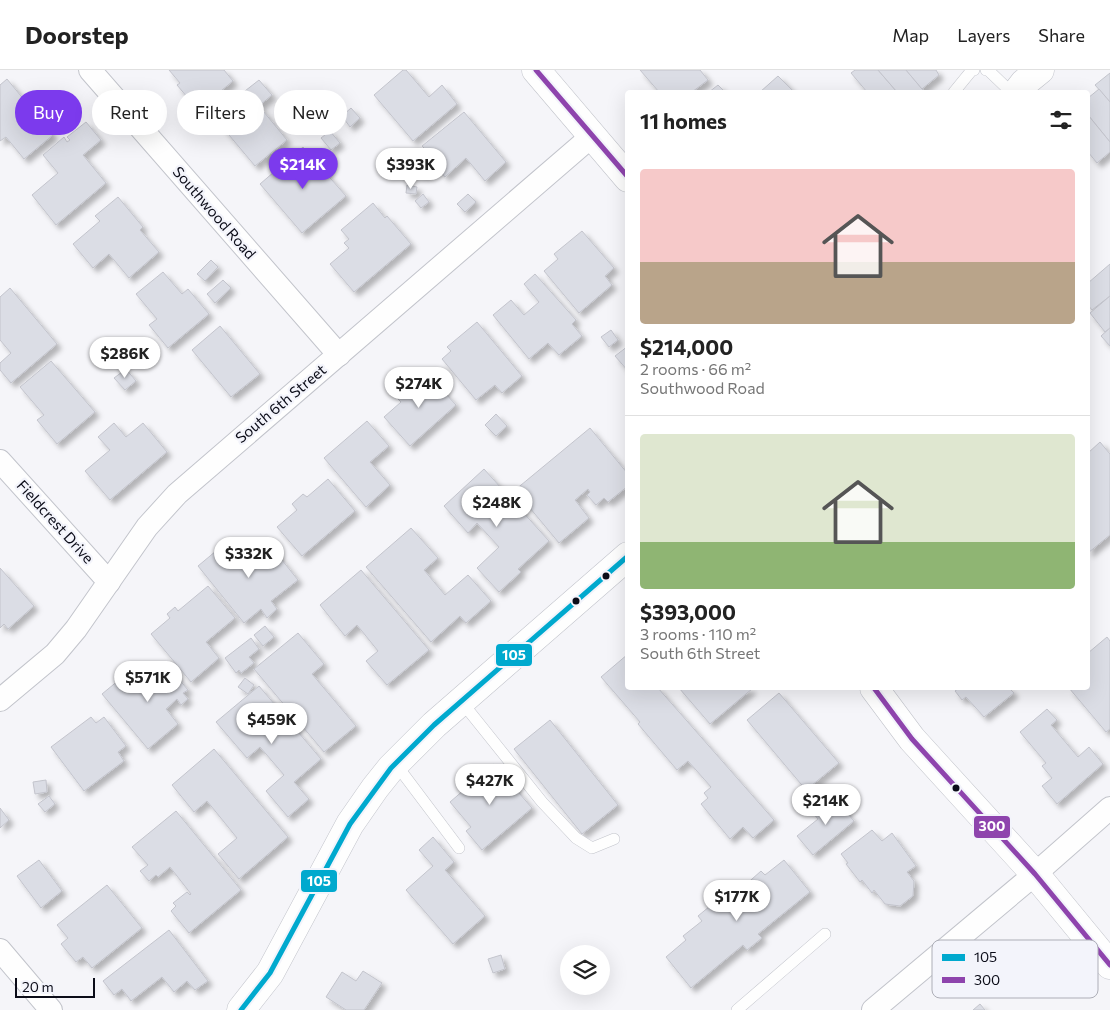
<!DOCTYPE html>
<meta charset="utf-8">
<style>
:root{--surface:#fff;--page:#f2f2f2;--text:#222;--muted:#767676;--line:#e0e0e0;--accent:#7c3aed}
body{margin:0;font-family:Commissioner,sans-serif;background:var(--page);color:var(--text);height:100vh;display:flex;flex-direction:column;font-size:19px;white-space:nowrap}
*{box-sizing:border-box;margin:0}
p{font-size:16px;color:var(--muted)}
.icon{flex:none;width:28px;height:28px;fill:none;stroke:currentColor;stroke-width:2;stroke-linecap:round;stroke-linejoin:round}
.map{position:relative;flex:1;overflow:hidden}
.panel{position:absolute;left:625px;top:20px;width:465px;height:600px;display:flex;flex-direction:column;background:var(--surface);border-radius:5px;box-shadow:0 5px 20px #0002}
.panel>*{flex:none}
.banner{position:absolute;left:15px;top:20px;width:475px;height:45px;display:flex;gap:10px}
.buttons{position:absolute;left:560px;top:875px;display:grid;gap:10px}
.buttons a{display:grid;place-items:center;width:50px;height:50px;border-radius:50%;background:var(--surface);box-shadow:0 5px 20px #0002;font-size:25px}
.scale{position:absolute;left:15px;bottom:12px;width:80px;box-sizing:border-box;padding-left:5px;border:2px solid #0b0c18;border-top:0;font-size:14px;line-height:18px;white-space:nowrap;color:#0b0c18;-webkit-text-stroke:4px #f3f4fb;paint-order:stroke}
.price{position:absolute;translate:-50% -42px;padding:0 11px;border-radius:18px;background:#fff;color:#222;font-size:16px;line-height:32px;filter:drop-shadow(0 1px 2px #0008)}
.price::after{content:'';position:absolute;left:50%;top:30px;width:15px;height:11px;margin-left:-8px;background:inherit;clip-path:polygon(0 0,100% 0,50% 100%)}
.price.active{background:var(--accent);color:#fff}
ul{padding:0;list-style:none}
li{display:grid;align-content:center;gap:10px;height:265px;padding:0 15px}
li+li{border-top:1px solid var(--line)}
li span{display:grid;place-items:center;height:155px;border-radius:5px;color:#555}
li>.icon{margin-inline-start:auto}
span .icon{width:90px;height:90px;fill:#fffc;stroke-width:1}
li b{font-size:21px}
h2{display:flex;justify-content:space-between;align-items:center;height:60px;padding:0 15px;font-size:21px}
.tag{padding:0 18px;border-radius:22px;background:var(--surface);box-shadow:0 5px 20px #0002;font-size:18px;line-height:45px}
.tag.active{background:var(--accent);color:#fff}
header{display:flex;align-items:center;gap:30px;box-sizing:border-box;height:70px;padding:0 25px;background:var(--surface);border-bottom:1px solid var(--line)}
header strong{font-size:24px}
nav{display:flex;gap:28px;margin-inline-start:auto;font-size:18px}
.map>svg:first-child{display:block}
</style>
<header>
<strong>Doorstep</strong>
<nav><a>Map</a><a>Layers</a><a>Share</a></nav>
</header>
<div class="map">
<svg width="1110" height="940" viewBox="0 0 1110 940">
<defs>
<filter id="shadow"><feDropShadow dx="4.5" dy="4.5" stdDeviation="2.5" flood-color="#0004"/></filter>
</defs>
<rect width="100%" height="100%" fill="#f5f5f9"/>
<g fill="#dbdde5" stroke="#c3c4cc" filter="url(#shadow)">
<path d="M169 0H224L233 11 198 40 177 15 180 13Z"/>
<path d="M403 0H406L429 27 442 15 457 34 413 71 374 25Z"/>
<path d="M640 0H700L708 10 692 22H659Z"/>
<path d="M855 0H878L897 22H867L851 3Z"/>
<path d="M878 0H906L924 21 922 22H897Z"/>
<path d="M906 0H936L939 5 922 19Z"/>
<path d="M1110 3V32L1095 15Z"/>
<path d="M778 6 794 22H760Z"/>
<path d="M7 9 53 65 24 89 6 67 0 71V15Z"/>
<path d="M259 10 272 25 259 36 287 70 255 96 213 46Z"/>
<path d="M718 15 725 22H709Z"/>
<path d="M1099 19 1110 32V72L1088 45V28Z"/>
<path d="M351 38 360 48 350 57 342 46Z"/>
<path d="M464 42 506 92 485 111 466 88 445 107 434 94 423 104 411 89 424 78 422 76Z"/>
<path d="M1088 45 1110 72V82L1097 93 1088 82Z"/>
<path d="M86 52 101 70 83 85 106 113 56 155 32 125 58 103 43 85 64 67 67 72 70 70 67 67Z"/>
<path d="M330 61 340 73 331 80 321 68Z"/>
<path d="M303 77 346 126 302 163 260 114Z"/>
<path d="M407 115 417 117 416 124 406 123Z"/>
<path d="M423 124 429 132 421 138 415 131Z"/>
<path d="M468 124 476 132 465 142 457 134Z"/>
<path d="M118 127 143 157 140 160 159 182 129 208 109 184 93 198 73 174 100 151 95 146Z"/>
<path d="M373 133 385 148 387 146 411 174 354 222 330 194 349 178 344 173 349 169 341 160Z"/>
<path d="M582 161 614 198 605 206 612 215 579 243 544 201 558 189 554 184Z"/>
<path d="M211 190 218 197 205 211 197 204Z"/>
<path d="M1110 194V226L1092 240 1088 235V213Z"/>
<path d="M163 202 182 224 188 219 209 244 168 278 149 255 157 249 136 224Z"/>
<path d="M535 204 576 250 572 254 582 266 559 285 548 273 529 289 493 245 511 230 524 245 539 232 524 214Z"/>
<path d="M223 210 231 218 215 233 207 224Z"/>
<path d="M10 218 57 274 11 313 0 300V293L11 283 0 270V227Z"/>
<path d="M1110 226V258L1105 262 1090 243Z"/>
<path d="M477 252 522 306 502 323 495 315 476 330 442 289 451 281 447 277Z"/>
<path d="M220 256 260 304 231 327 192 280Z"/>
<path d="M1110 258V276L1101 266Z"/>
<path d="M611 260 618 270 609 277 601 267Z"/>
<path d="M628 276V301L615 286Z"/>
<path d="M51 291 95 342 57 374 37 350 44 345 20 317Z"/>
<path d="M126 299 136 311 125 320 114 308Z"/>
<path d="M426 302 456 335 410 376 384 347 401 332 397 328Z"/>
<path d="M496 344 507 356 496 366 485 355Z"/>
<path d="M367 351 389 376 370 392 390 415 366 437 324 388Z"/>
<path d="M114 353 126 367 143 353 167 382 110 430 85 401 110 380 98 367Z"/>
<path d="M590 358 628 404V416L608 432 604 428 596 435 587 425 590 422 588 419 575 430 589 448 559 473 515 420Z"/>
<path d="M1100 372 1110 384V465L1088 483V383Z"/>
<path d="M484 399 549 471 518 499 521 502 499 522 477 498 499 477 477 453 468 463 444 436Z"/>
<path d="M328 409 355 441 302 486 277 457 297 440 292 434 303 424 307 427Z"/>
<path d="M411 458 438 488 424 500 445 525 468 505 491 531 466 553 460 546 431 572 366 497Z"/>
<path d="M266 470 298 510 271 531 277 539 267 548 261 539 244 553 198 496 222 476 229 485 234 482 241 490Z"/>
<path d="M0 498 34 536 8 559 4 554 0 558Z"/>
<path d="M361 500 429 580 387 615 366 591 378 581 357 555 345 566 320 535Z"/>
<path d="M208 516 235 548 206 572 219 588 191 612 151 564 170 548 167 544 175 537 178 541Z"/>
<path d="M265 556 274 567 263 576 254 565Z"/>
<path d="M298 563 324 594 312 604 356 656 324 682 254 599Z"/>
<path d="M1107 567 1110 571V659L1106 662 1069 618H1088V583Z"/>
<path d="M251 568 259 579 249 587 254 593 241 603 239 600 236 603 225 588Z"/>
<path d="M628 584V618H658L774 750 753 768 743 757 730 769 701 734 708 728 704 723 711 717 688 691 677 700 638 654 640 652 601 607Z"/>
<path d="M165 592 188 620 183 623 188 629 181 635 177 629 166 639 178 654 148 679 102 624 125 605 132 612 138 606 143 611Z"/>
<path d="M245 608 254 615 248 624 238 617Z"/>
<path d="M259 616 321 689 294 712 309 729 288 747 266 721 284 705 260 677 247 688 216 652Z"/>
<path d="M679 618H750L752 619 710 654Z"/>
<path d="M959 618H1009L1014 623 984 647 966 627 962 630 955 621Z"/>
<path d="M779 623 839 693 806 720 747 650Z"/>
<path d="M1047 639 1057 650 1051 655 1078 687 1089 677 1103 694 1057 734 1042 716 1052 708 1042 696 1046 693 1020 662Z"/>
<path d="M91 647 96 653 104 647 126 676 118 682 124 691 84 721 51 677Z"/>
<path d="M550 650 618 735 582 764 514 679Z"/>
<path d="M214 679 288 767 239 809 218 784 237 768 207 731 194 742 172 715Z"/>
<path d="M494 694 532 738 482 780 466 761 471 757 450 732Z"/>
<path d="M46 710 47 722 35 724 33 712Z"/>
<path d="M49 726 55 734 45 742 38 734Z"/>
<path d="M833 726 854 751 813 785 797 766 818 749 813 743Z"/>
<path d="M0 738 9 750 0 758Z"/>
<path d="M176 741 241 820 189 863 171 841 176 836 173 833 187 822 190 825 191 824 170 797 158 807 156 805 149 811 140 801 148 795 132 777Z"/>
<path d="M872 760 882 771 892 763 916 796 907 802 914 811 913 826 900 836 885 834 874 820 872 823 862 810 860 812 846 794 848 793 841 784Z"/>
<path d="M433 767 454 792 445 800 485 846 453 874 406 820 433 796 419 780Z"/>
<path d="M39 790 62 821 41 838 17 806Z"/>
<path d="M784 790 810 822 758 864 762 868 747 880 743 875 691 918 666 887 686 870 683 866 702 851 698 846 739 812 743 817 761 801 765 805Z"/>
<path d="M107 815 142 858 92 898 83 887 76 892 61 874 68 868 57 855Z"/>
<path d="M169 860 208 911 195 920 187 911 174 922 162 907 131 931 122 919 114 925 103 911Z"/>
<path d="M501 885 505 899 493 903 488 889Z"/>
<path d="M363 901 382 913 364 940H346L326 927 342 902 356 911Z"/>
<path d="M980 934 985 940H973Z"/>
</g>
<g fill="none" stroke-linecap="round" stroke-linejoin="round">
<g stroke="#c2c4cb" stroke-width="12">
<g id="service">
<path d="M986 0H988L1011 22"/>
<path d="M954 22 972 0H974"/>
<path d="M461 631 542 732 576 768 592 778 614 769"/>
<path d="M395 693 459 778"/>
<path d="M737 940 825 864"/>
</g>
</g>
<g stroke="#c2c4cb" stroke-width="24">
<g id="minor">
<path d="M90 0 339 285"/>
<path d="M0 391 109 512"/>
<path d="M0 630 55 584 76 559 147 457 177 424 592 66"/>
<path d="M0 880 51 940"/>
<path d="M873 940 1035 804 1110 738"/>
</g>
</g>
<g stroke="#c2c4cb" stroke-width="29">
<g id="tertiary">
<path d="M1017 22 1024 13 1040 0"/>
<path d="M241 940 270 903 350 754 375 718 391 698 434 655 628 486"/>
</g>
</g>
<g stroke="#c2c4cb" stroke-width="29">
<g id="secondary">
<path d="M536 0 628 108"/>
<path d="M874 618 912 669 1035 804 1110 895"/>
</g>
</g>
<use href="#service" stroke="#fefefe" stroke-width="11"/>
<use href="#minor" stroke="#fefefe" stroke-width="22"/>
<use href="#tertiary" stroke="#fefefe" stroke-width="28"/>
<use href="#secondary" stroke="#fefefe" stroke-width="28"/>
<g stroke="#f3f4fb" stroke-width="9">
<path id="bus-1" d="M241 940 270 903 350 754 391 698 434 655 628 486"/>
</g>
<g stroke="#f3f4fb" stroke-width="9">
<g id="bus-2">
<path d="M536 0 628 107"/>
<path d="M874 618 912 669 1035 804 1110 895"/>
</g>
</g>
<use href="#bus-1" stroke="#00a9ce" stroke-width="5"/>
<use href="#bus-2" stroke="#8e44ad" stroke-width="5"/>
</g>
<g fill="#0b0c18" stroke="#f3f4fb" stroke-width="2">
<circle cx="606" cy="506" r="4.5"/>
<circle cx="576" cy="531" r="4.5"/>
<circle cx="956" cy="718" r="4.5"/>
</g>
<g text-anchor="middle" stroke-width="4.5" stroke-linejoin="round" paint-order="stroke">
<g font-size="15" fill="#0b0c18" stroke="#f3f4fb">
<text transform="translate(214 143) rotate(49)" y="5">Southwood Road</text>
<text transform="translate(281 334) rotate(-40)" y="5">South 6th Street</text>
<text transform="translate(55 452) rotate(48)" y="5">Fieldcrest Drive</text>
</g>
</g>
<rect x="932" y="870" width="166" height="58" rx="8" fill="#f3f4fb" stroke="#adaeb7" stroke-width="1"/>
<rect x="942" y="884" width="23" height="7" fill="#00a9ce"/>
<rect x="942" y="907" width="23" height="6" fill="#8e44ad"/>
<g font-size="14" fill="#0b0c18">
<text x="974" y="892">105</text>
<text x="974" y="915">300</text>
</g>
<g stroke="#f3f4fb" stroke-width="2">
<rect x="495" y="573" width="38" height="24" rx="5" fill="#00a9ce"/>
<rect x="973" y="745" width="38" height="24" rx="5" fill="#8e44ad"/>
<rect x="300" y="799" width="38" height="24" rx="5" fill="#00a9ce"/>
</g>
<g font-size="14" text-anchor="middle" font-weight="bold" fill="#fff">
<text x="514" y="590">105</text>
<text x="992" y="761">300</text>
<text x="319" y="816">105</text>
</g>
</svg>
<div class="buttons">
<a><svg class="icon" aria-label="layers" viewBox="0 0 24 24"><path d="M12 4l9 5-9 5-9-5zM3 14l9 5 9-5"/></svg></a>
</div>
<div class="scale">20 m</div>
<b class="price active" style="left:303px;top:120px">$214K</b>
<b class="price" style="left:411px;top:120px">$393K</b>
<b class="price" style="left:125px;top:309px">$286K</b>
<b class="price" style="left:419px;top:339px">$274K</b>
<b class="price" style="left:497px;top:458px">$248K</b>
<b class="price" style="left:249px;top:509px">$332K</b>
<b class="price" style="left:148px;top:633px">$571K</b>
<b class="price" style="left:272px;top:675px">$459K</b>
<b class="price" style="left:490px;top:736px">$427K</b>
<b class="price" style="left:826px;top:756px">$214K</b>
<b class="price" style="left:737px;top:852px">$177K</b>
<div class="banner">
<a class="tag active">Buy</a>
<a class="tag">Rent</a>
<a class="tag">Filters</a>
<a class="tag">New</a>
</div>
<section class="panel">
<h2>11 homes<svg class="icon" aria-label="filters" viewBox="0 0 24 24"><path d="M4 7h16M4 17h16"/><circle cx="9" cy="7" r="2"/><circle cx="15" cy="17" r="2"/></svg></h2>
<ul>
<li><span style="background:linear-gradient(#f6c9c9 60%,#b9a48a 0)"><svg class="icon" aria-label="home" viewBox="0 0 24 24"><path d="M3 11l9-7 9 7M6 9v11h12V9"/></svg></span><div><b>$214,000</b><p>2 rooms · 66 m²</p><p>Southwood Road</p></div></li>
<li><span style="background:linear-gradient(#dfe7d0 70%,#8fb573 0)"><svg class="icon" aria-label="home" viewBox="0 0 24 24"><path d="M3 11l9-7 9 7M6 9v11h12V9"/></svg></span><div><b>$393,000</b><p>3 rooms · 110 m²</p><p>South 6th Street</p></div></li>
</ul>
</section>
</div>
